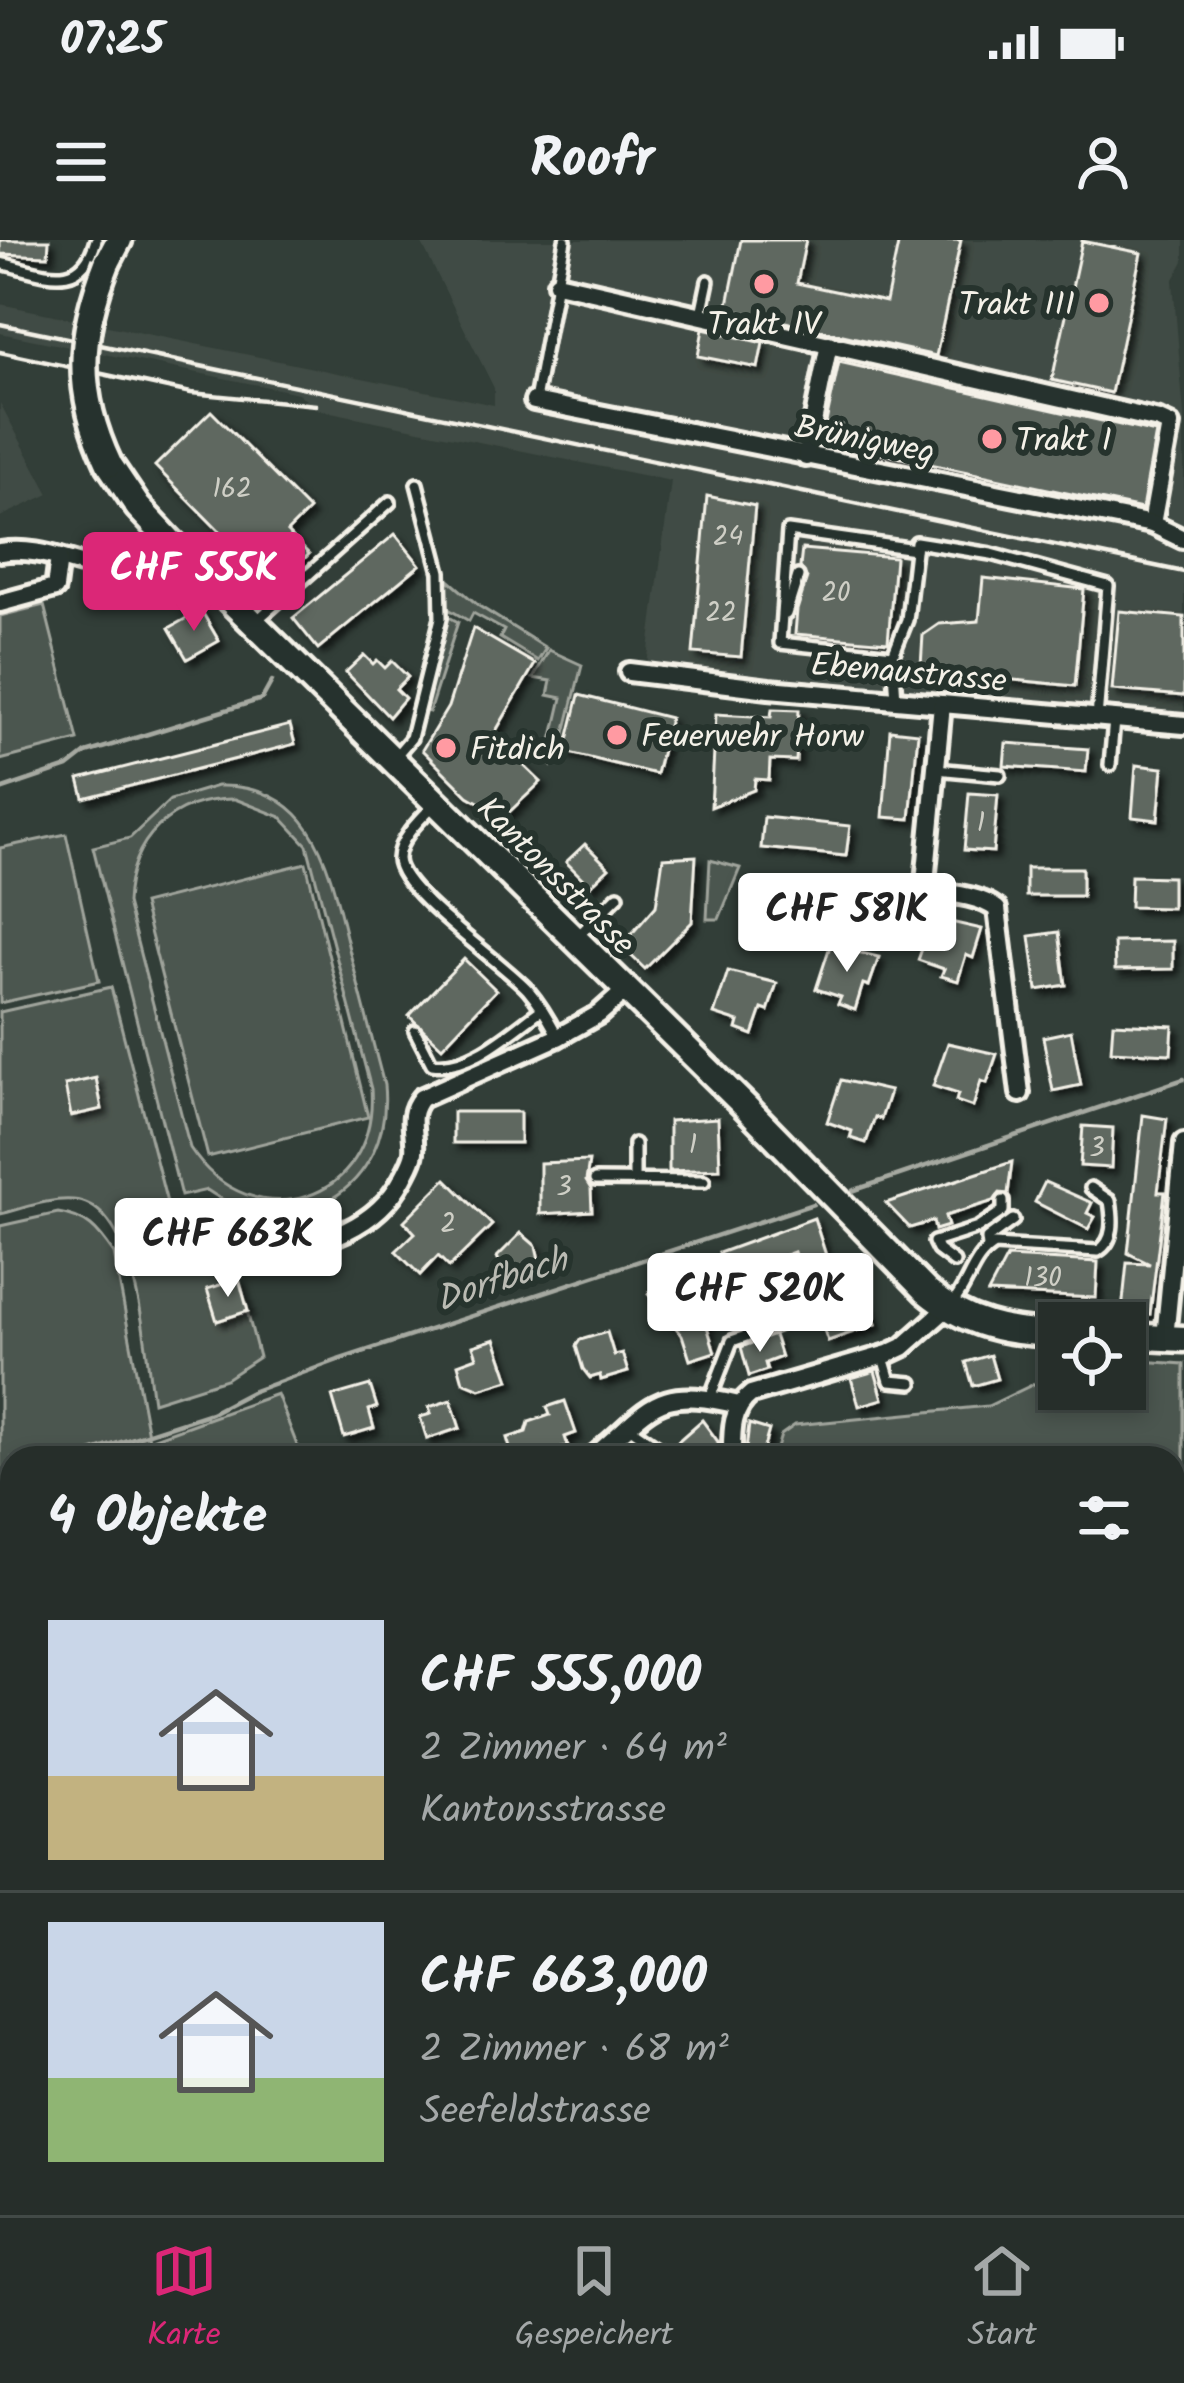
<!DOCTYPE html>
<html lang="de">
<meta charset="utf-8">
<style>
:root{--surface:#262e2a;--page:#323a36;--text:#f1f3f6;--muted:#a4a8a8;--line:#424a47;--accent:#db2777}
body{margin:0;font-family:Kalam,sans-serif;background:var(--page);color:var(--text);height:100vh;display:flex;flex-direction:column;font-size:45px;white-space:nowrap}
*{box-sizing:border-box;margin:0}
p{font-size:39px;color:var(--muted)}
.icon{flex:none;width:66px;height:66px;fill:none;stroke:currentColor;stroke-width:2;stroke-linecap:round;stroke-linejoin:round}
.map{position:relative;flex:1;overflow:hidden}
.panel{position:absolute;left:0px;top:1206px;width:1185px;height:771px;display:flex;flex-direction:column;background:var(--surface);border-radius:36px 36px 0 0;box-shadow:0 6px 18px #0003,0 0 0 3px var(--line)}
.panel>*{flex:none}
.buttons{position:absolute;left:1038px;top:1062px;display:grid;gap:24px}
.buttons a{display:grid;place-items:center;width:108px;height:108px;border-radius:0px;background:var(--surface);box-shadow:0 6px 18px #0003,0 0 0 3px var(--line);font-size:60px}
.price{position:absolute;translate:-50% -102px;padding:0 27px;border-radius:12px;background:#fff;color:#222;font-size:39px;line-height:78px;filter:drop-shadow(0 3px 6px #0008)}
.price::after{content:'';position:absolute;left:50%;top:72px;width:36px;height:27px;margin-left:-18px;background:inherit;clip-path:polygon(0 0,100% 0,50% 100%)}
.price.selected{background:var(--accent);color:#fff}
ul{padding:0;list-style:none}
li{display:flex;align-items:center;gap:36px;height:300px;padding:0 48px}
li+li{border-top:3px solid var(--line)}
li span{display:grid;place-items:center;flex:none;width:336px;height:240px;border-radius:0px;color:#555}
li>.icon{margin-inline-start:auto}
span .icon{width:144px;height:144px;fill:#fffc;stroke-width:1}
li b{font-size:51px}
h2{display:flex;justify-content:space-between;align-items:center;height:144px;padding:0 48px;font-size:51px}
.status{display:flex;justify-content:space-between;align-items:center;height:84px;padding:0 60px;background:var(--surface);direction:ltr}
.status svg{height:33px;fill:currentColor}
header{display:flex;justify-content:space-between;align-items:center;height:156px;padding:0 48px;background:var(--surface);font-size:54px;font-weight:700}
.dock{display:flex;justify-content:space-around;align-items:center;height:168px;border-top:3px solid var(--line);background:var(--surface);font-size:33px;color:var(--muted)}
.dock a{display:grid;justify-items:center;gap:6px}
.dock .selected{color:var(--accent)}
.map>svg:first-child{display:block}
</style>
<div class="status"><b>07:25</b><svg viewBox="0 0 49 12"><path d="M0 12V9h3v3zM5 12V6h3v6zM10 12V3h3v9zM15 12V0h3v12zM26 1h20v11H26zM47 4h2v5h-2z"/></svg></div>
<header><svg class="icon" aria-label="menu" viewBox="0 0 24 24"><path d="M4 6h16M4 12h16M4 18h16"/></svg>Roofr<svg class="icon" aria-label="person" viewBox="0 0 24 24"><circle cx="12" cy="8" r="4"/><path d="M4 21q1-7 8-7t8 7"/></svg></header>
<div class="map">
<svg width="1184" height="1975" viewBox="0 0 1184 1975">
<defs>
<filter id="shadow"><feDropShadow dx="5.5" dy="5.5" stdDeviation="3" flood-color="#0009"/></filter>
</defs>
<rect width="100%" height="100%" fill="#323e38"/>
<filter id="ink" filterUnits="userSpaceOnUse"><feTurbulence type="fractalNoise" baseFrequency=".00833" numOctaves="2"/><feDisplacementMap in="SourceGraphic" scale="24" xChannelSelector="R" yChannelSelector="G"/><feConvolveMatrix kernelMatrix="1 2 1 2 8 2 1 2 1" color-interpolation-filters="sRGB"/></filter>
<g filter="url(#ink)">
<g fill="#404b44">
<path d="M420 0H1184V21L1173 41 1184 176V473L647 425 671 241 316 169 298 153 0 93V64L494 165V148Z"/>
<path d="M0 163 49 254 0 277Z"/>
</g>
<g fill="#4c564f" stroke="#a0a49c" stroke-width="3" fill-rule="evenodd">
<path d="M444 336 479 366 546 408 538 421 500 398 504 390 473 373 469 381 445 367Z"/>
<path d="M44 365 78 500 0 520V376Z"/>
<path d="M449 377 458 382 429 472 422 470 443 380Z"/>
<path d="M549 410 582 425 562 505H556L551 525 540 507 550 509 562 458 548 455 551 441 533 438Z"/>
<path d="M217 546C318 543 330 633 349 709 361 755 372 800 384 845 394 948 293 1010 207 950L181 956 93 607 130 598 170 560ZM235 559 281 577 307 605 371 849C379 962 252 1002 190 908L127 663C130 599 171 558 235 559Z"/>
<path d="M66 594 99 741 0 763V608Z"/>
<path d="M710 620 740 628 719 679H707Z"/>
<path d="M306 623 368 877 208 917 143 664Z"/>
<path d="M111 747 173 986 213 973 235 978 251 1025 239 1040 259 1117 226 1139 153 1162C145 1112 139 965 73 960 49 958 22 969 0 974V772Z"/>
<path d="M58 973C87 977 98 990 114 1014L149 1200 277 1154 302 1218H12V1821L0 1822V986Z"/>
<path d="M1125 1120 1184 1124V1327L1173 1326V1218H774L781 1195 795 1185 988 1166 1059 1132V1149H1125Z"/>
</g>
<path fill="#727972" stroke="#a6a9a1" stroke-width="3" d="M12 1821V1965H46L45 1975H0V1822Z"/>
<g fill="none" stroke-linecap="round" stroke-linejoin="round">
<g stroke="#a6a9a1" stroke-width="4.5">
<path d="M0 550 68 527 86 513 262 459 272 441"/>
<path d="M852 951 1184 839"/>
<path d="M72 1218 211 1173 251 1152 338 1120 813 964"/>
<path d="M0 1241 12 1237"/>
</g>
</g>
<g fill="#5f6861" stroke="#f4f1e8" stroke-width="3" filter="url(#shadow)">
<path d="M0 0H49L48 16 0 14Z"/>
<path d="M741 0H806L797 43 886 62 899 0H961L936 116 727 69Z"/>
<path d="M1082 1 1141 13 1111 153 1052 140Z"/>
<path d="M703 89 763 103 758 128 698 116Z"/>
<path d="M839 122 1156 193 1142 269 822 201Z"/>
<path d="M211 171 309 270 287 292 309 314 275 348 155 226Z"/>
<path d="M707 256 755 266 741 417 693 413Z"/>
<path d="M395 294 420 325 318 409 293 378Z"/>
<path d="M802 309 895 317 888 402 795 394 797 370 807 338 800 327Z"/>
<path d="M983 338 1084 349 1075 446 974 436 934 440 921 426 923 395 939 384 979 381Z"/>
<path d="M201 370 219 401 187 419 169 388Z"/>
<path d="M1119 371 1184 377V456L1112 450Z"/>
<path d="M473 388 535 424 493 496 541 542 504 577 468 556 422 510 448 467Z"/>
<path d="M364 415 373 424 377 420 385 428 392 421 408 437 396 449 405 458 389 477 346 432Z"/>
<path d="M579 455 670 478 656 534 565 512Z"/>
<path d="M772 469 799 470 796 521 770 520 769 540 755 539 754 550 711 567 716 474 771 477Z"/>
<path d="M290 485 295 504 84 558 79 539Z"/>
<path d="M890 490 918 493 910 579 883 577Z"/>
<path d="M1006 503 1088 509 1086 532 1004 526Z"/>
<path d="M1136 525 1163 528 1158 580 1132 577Z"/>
<path d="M969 553 998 555 993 612 964 610Z"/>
<path d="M764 577 850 586 846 616 761 608Z"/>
<path d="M585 604 609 628 590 646 566 622Z"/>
<path d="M696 616 692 682 645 729 621 706 656 666 663 618Z"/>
<rect x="1026" y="628" width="56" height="28"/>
<path d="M1131 636 1172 637V668L1130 667Z"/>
<path d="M933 678 982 689 973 718 966 715 958 741 941 736 944 729 918 720Z"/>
<path d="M1059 692 1066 745 1037 750 1030 696Z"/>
<path d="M1173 701V729L1115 730 1114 702Z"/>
<path d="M830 706 879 717 869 746 863 744 855 770 838 764 841 757 816 749Z"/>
<path d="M464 719 496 750 442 807 409 776Z"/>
<path d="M728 731 777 743 768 771 762 769 753 795 737 789 739 782 714 774Z"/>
<path d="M1113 783 1173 786 1171 814 1111 811Z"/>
<path d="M1071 791 1081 845 1053 851 1043 797Z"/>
<path d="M948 803 997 814 987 843 981 841 973 867 956 861 958 854 933 846Z"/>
<path d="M96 838 102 869 71 876 65 845Z"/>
<path d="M841 840 890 851 881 879 875 877 866 903 850 898 852 891 827 882Z"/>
<rect x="453" y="872" width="67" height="31"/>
<path d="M1143 875 1167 879 1158 952H1165L1150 1074 1122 1071 1127 1023 1150 1024 1128 1013Z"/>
<path d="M718 878 720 929 669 931V881Z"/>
<path d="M1083 886 1113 888 1111 928 1080 926Z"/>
<path d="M589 921 586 941 591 949 592 971 540 974V923Z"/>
<path d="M1012 922 1008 954 1000 953 994 961 945 976 948 986 935 990 933 981 910 988 886 963Z"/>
<path d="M446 939 492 985 449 1027 438 1016 420 1035 396 1011 415 993 404 981Z"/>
<path d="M1045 942 1092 963 1087 973 1095 977 1088 989 1035 962Z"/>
<path d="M814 978 838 1053 798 1068 789 1044 804 1039 794 1012 727 1036 719 1013Z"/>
<path d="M521 993 536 1006 541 1028 508 1040 497 1017Z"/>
<path d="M1007 1017 1098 1022 1096 1058 988 1053Z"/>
<path d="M682 1033 692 1038 715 1112 690 1120 682 1095 648 1054 658 1042Z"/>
<path d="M239 1039 248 1071 217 1081 207 1049Z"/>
<path d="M772 1050 781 1074 735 1090 726 1066Z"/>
<path d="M866 1056 876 1084 828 1101 820 1079 852 1067Z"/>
<path d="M607 1092 614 1115 622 1113 628 1132 601 1140 600 1135 590 1138 583 1129 576 1106 580 1100Z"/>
<path d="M774 1095 781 1117 765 1123 767 1130 749 1136 741 1107Z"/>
<path d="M495 1099 509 1140 480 1149 463 1142 458 1124 477 1117 473 1106Z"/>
<path d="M990 1115 997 1139 973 1146 966 1122Z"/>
<path d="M875 1131 883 1159 859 1166 851 1138Z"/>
<path d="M370 1145 377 1167 369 1170 374 1188 344 1197 332 1156Z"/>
<path d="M451 1160 460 1188 427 1199 420 1177 431 1174 429 1167Z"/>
<path d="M565 1161 576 1193 565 1197 568 1206 546 1213 547 1218H513L507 1198 526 1192 529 1182 550 1175 547 1167Z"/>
<path d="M702 1180 719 1203 701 1218H690L677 1202Z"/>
<path d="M749 1184 769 1190 761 1218H745Z"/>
</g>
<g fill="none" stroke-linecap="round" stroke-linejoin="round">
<g stroke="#f4f1e8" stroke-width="18">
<g id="lane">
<path d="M0 23C42 32 81 54 96 0"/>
<path d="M701 74 708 41"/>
<path d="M535 160 565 0"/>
<path d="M786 374 798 336"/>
<path d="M255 382 390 262"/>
<path d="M893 415 780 403 788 291 915 309"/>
<path d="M896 460 893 415 907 380 916 302 991 314 1108 346 1097 478"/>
<path d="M393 519 411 498 441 378 440 332 417 244"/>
<path d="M1110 525 1114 480"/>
<path d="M936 529 1000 535"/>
<path d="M433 566C420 579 398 600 398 619 399 652 504 723 528 750 539 763 550 781 558 797"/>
<path d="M575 699 618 656"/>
<path d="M415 791 432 824C471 830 511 791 541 770"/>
<path d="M595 940 704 941"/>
<path d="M634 940V904"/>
<path d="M988 1007 987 999 1013 980"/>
<path d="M954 1022 938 1010 934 1002 978 988 1003 971V961"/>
<path d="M775 1031 792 1079"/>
<path d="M951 1065C968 1047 972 1017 994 1005L1098 1011C1115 1001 1113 979 1110 961L1091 948"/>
<path d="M883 1117 890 1141 912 1143"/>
<path d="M710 1158 732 1101 849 1059"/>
<path d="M629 1187 661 1209"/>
<path d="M1173 1914 1184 1915"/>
<path d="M166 1965 175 1975"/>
</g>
</g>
<g stroke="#f4f1e8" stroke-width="26">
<g id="street">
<path d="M557 43 1159 180 1170 185 1152 284"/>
<path d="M534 161 1152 284 1183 299"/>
<path d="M806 217 829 104"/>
<path d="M0 312C68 301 108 363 169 300"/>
<path d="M0 363 55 348 59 318"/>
<path d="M629 432 769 449 1184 485"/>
<path d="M924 653 942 464"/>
<path d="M820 661C866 657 959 640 997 669L1020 853"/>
<path d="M249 1018C309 1004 372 997 403 938 407 930 413 921 414 912 416 891 406 876 421 858L558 797 599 774 626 750"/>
<path d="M1165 1098 1184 903"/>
<path d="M592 1218C654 1166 654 1145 739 1165"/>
<path d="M732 1218C732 1194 730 1170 751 1154L888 1114 903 1107 947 1068"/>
<path d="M1173 1358 1184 1359"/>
<path d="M1173 1447 1184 1446"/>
<path d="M748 1965 749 1975"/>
<path d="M420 1975 429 1965"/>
<path d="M520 1975 527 1965"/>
<path d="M605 1975 618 1965"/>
<path d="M853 1975V1965"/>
</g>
</g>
<g stroke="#f4f1e8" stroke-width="33">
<g id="secondary">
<path d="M107 23 119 0"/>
<path d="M109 224 138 267 169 300 745 866 926 1051C966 1085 1007 1093 1059 1094"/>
<path d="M1125 1096 1184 1099"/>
</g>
</g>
<use href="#lane" stroke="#26332d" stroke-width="9"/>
<use href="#street" stroke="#26332d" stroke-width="16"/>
<use href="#secondary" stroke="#26332d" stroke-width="24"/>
<g stroke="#f4f1e8" stroke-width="4.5">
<path d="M0 84 1184 332"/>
<path d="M0 112 191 153 316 165"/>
</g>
<g stroke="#f4f1e8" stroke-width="33" stroke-linecap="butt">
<path id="secondary-bridge" d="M107 23C78 96 75 152 109 224"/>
</g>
<use href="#secondary-bridge" stroke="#26332d" stroke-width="24"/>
</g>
</g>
<g fill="#ff9aa2" stroke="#26332d" stroke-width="4.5">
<circle cx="764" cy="44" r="12"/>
<circle cx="1099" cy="63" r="12"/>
<circle cx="992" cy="199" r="12"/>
<circle cx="617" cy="495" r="12"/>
<circle cx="446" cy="508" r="12"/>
</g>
<g text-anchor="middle" stroke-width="12" stroke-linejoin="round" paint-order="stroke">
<g font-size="27" fill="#cfcfc6">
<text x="232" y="257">162</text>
<text x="728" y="305">24</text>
<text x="836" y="361">20</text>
<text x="721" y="381">22</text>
<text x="981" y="591">1</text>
<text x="693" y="913">1</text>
<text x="1097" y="916">3</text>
<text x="564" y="955">3</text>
<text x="448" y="992">2</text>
<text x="1043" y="1046">130</text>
</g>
<g font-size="33" fill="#f4f1e8" stroke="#26332d" text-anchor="start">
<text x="1075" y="75" text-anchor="end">Trakt III</text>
<text x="764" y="95" text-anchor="middle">Trakt IV</text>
<text x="1016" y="211">Trakt I</text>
<text x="641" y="507">Feuerwehr Horw</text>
<text x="470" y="520">Fitdich</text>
</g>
<g font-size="33" fill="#f4f1e8" stroke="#26332d">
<text transform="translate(865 198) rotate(11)" y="12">Brünigweg</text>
<text transform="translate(909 431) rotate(5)" y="12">Ebenaustrasse</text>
<text transform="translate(557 635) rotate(45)" y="12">Kantonsstrasse</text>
</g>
<g font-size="36" font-style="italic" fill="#babbb3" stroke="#26332d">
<text transform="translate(501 1038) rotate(-18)" y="13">Dorfbach</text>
</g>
</g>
</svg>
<div class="buttons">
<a><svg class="icon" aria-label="locate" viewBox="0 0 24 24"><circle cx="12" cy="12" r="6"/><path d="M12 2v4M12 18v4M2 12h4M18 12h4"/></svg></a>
</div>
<b class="price selected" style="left:194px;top:394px">CHF 555K</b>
<b class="price" style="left:847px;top:735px">CHF 581K</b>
<b class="price" style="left:228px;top:1060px">CHF 663K</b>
<b class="price" style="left:760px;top:1115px">CHF 520K</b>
<section class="panel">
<h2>4 Objekte<svg class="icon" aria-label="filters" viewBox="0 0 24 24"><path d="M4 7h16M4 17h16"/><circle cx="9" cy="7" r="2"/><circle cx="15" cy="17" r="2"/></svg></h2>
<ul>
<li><span style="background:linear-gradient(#c9d6e8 65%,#c2b280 0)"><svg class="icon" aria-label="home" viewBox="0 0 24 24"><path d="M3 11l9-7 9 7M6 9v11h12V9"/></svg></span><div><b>CHF 555,000</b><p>2 Zimmer · 64 m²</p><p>Kantonsstrasse</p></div></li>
<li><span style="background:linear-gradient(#c9d6e8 65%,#8fb573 0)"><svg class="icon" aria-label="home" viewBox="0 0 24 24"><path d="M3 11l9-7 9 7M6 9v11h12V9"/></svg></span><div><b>CHF 663,000</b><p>2 Zimmer · 68 m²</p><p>Seefeldstrasse</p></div></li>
</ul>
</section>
</div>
<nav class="dock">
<a class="selected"><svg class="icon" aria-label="map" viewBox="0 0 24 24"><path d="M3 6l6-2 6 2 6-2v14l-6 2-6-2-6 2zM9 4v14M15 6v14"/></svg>Karte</a>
<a><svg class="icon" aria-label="saved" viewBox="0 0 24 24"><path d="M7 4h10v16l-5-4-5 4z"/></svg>Gespeichert</a>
<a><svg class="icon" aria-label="home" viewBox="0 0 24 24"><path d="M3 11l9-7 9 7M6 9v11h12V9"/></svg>Start</a>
</nav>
